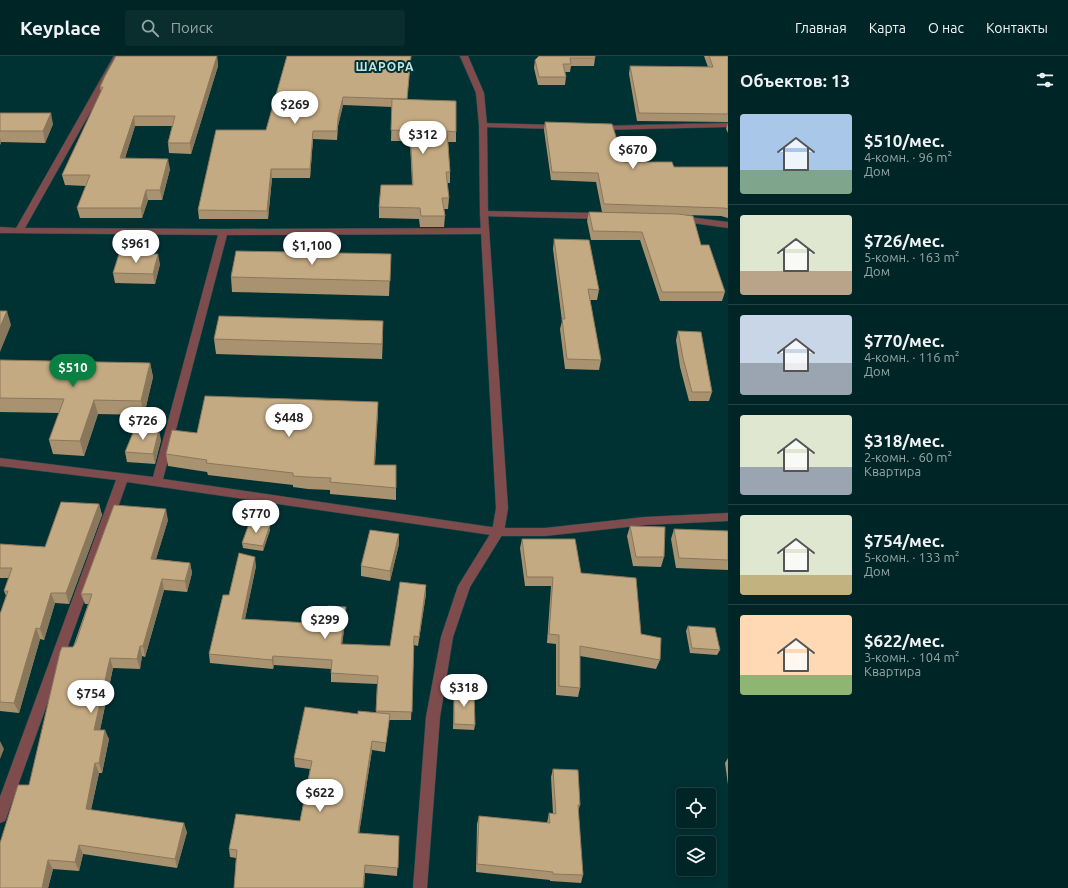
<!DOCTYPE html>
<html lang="ru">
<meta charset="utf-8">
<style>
:root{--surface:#002526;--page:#0a2d2e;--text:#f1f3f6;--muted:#95a5a7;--line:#224243;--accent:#0b8043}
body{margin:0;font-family:Ubuntu,sans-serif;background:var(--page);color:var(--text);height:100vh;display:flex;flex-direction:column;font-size:15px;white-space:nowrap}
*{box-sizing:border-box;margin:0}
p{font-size:13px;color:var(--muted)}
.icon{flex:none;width:22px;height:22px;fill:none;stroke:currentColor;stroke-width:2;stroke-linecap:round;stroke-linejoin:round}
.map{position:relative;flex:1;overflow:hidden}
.panel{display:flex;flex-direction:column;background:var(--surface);width:340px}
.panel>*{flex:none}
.buttons{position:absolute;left:676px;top:732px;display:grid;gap:8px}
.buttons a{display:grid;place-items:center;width:40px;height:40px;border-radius:4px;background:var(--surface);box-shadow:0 2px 10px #0003,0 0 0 1px var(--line);font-size:20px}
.price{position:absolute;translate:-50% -34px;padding:0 9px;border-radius:14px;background:#fff;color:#222;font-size:13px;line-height:26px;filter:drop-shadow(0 1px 2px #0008)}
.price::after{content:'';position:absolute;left:50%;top:24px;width:12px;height:9px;margin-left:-6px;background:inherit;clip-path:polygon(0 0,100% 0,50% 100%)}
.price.active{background:var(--accent);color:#fff}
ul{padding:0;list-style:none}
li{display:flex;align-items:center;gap:12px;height:100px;padding:0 12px}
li+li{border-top:1px solid var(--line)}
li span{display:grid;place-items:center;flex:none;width:112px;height:80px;border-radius:4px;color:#555}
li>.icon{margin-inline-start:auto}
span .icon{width:48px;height:48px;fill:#fffc;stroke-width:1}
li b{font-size:17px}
h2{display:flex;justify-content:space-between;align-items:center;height:48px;padding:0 12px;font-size:17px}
header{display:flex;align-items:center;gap:24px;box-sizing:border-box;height:56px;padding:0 20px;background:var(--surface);border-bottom:1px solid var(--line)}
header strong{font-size:19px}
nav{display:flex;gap:22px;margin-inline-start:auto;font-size:14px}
.search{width:280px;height:36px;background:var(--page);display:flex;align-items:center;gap:10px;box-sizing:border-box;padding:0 14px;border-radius:4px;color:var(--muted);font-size:15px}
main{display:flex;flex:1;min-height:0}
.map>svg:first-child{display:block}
</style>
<header>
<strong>Keyplace</strong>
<div class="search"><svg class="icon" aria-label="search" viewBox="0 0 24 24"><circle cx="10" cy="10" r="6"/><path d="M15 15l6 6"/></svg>Поиск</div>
<nav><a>Главная</a><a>Карта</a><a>О нас</a><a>Контакты</a></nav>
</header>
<main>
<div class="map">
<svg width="728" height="832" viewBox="0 0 728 832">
<rect width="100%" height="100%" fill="#003133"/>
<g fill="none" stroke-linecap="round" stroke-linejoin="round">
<g stroke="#204d4f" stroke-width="1">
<g id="minor">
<path d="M114 0H122L25 172 223 173 485 172 489 175 485 178 227 179 163 423 498 472H545L645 461 728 457V465L645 469 545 480H498L127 426 7 760 5 765 0 767V741L116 424 0 410V402L153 421 218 179 0 177V171L16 172Z"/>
<path d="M480 67 558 69 562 71 558 73 483 71 479 69Z"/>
<path d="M728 67V71L598 74 594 72 598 70Z"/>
<path d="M484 155 602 157 606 160 602 163 481 160 480 158Z"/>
<path d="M681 160 728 166V172L678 165 677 163Z"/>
</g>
</g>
<g stroke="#204d4f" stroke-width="1">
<path id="tertiary" d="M460 0H468L484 37 487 69 488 158 508 452 504 476 470 531 453 581 440 661 427 832H413L426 661 441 581 458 530 492 475 496 452 480 158 479 69 476 37Z"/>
</g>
<use href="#minor" fill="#7f4c4d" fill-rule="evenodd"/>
<use href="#tertiary" fill="#7f4c4d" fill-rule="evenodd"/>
</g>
<g fill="#a99270">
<path d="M217 0 218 10 191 98 169 97 168 87 172 70H135L125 102 170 113 162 144H148L142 162H80L77 152 86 130 65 129 62 119 101 36 100 31Z"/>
<path d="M539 0 595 2 594 10H571L570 16H565L566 21 565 29H538L534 12 535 4Z"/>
<path d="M704 0H728V66L637 65 629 18 630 10 708 11Z"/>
<path d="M410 8 407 44 456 76V86H448L450 116V127H447L449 142 448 153H444L445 160 444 171H420L419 163 379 162V151L412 129 410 85H391L392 51 343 49 338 70 337 84 313 83 310 122H272L268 163H199L198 154 266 74Z"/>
<path d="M0 57 53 68 45 87 1 86 0 89Z"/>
<path d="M545 66 624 106 674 111H728V162L721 160 685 159 725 236 722 245H660L640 184H591L587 165 589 156 638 157 602 156 596 126 551 124 544 74Z"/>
<path d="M728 67V77L726 73Z"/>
<path d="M554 183 599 234 597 244H590L601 304 599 314 565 313 560 273 562 265 553 193Z"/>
<path d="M391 198 389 240 232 236 231 221Z"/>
<path d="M160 208 155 228 115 227 113 217Z"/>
<path d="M383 265 382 303 216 298 214 283Z"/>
<path d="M678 275 712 336 709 345H689L680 311 676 284Z"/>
<path d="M0 304 150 307 153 321 144 359 98 358 84 400 53 398 49 384 59 357 0 356Z"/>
<path d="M378 346 375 409H396V444L330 438V434L308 433 293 431V429L208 419 207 416 168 410 166 398 197 377Z"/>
<path d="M161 384 155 408 127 406 125 396Z"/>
<path d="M99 448 102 459 69 548 55 547 44 584 40 583 19 657 0 655V558L6 540 4 535 9 522H0V488L45 491Z"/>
<path d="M168 464 156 503 190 507 192 517 187 536 164 534 145 601 142 600 140 613 113 612 100 674 109 683 102 717H99L91 754 187 776 177 812 83 798 79 815 53 813 48 832H0L29 729 73 591 88 548H85L81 538Z"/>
<path d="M630 470 664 501 661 511 633 510 627 480Z"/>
<path d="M674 473 728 475V514L676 512 671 483Z"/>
<path d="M270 474 263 495 243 492 242 487Z"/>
<path d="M522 483 581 517 641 578 660 604 656 613 580 600V632L578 641 556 639V588L547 587 551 530H525L520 492Z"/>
<path d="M399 488 390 525 361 520V510Z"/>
<path d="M256 510 245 563 325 568 346 551V560L342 588 390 590 426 529V538L418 590 414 589 411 664H389L385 696 372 694 359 777 399 780 397 820 365 817 364 832H234L236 802 230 801 229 793 300 765 310 713 295 711 294 702 358 658 376 657 377 628 331 626V613L274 609 273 613 210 607 209 598 229 539Z"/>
<path d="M688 570 720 594 717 599 690 597 686 575Z"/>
<path d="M454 635 475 669 474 674 453 673Z"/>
<path d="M728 702V729L725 707Z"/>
<path d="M553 713 580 749 578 755 583 819 581 827 550 825V824L476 816 477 768 479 760 547 767 549 757 553 758 551 721Z"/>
</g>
<g fill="#89775b">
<path d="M217 0 218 10 191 98 190 87Z"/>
<path d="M343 41V49L338 70 337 84 338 62Z"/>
<path d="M51 57 53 68 45 87 43 75Z"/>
<path d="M134 60 135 70 122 112 120 102Z"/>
<path d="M313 75V83L310 122V113Z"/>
<path d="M0 81 1 86 0 89Z"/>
<path d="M168 103 170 113 162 144 160 134Z"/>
<path d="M271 113 272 122 268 163 267 155Z"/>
<path d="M146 134 148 144 142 162 141 152Z"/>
<path d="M158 198 160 208 155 228 153 218Z"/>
<path d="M7 255 11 269 0 296V271Z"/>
<path d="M383 265V280L382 303V288Z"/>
<path d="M150 307 153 321 144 359 141 345Z"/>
<path d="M94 344 98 358 84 400 80 385Z"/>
<path d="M378 346V358L374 420V409Z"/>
<path d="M159 374 161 384 155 408 153 398Z"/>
<path d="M99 448 102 459 69 548 66 537Z"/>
<path d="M166 453 168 464 153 513 151 503Z"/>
<path d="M270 469V474L263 495V490Z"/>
<path d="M399 478V488L390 525V515Z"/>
<path d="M255 501 256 510 243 572 242 563Z"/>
<path d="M190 507 192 517 187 536 185 525Z"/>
<path d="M162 523 164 534 145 601 143 590Z"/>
<path d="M426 529V538L418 590 419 581Z"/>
<path d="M51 537 55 547 44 584 40 573Z"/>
<path d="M346 551V560L341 596V588Z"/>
<path d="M36 572 40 583 19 657 14 647Z"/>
<path d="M140 590 142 600 140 613 137 603Z"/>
<path d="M273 600 274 609 273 613 272 604Z"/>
<path d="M110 602 113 612 98 683 94 674Z"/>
<path d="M105 674 109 683 102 717 99 707Z"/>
<path d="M0 685 4 693 0 703Z"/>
<path d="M372 685V694L358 785V777Z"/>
<path d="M95 707 99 717 89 762 86 753Z"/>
<path d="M184 767 187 776 177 812 175 803Z"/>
<path d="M79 789 83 798 79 815 75 806Z"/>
<path d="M48 804 53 813 48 832H42Z"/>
<path d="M365 809 364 832H363Z"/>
</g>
<g fill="#c4aa82" stroke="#89775b">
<path d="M116 0H217L190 87H168L175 60H134L120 102 168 103 160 134H146L141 152H77L90 119H62L103 31H100L105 20Z"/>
<path d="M287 0H411L407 43 343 41 338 62 337 75H313L310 113H271L267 155 198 154 216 74H266Z"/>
<path d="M539 0H595V2H570L571 8H563L566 21H539L535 4Z"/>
<path d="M709 0H728V58L639 57 630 10 713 11Z"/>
<path d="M392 43 456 45V76L447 75 450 116H446L449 142H442L445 160H421L420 152 379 151 381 129H413L410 75 391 74Z"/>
<path d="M0 57H51L43 75H0Z"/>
<path d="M545 66 612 68 624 106H672L674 111H728V153L724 152 604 148 598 117 552 116Z"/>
<path d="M589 156 678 158 693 160 701 189H709L725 236H662L642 176 593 175Z"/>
<path d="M554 183 589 184 599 234 588 233 601 304 567 303 562 263H565Z"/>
<path d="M236 195 391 198 390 225 231 221Z"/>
<path d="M119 198H158L153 218 113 217Z"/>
<path d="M0 255H7L0 271Z"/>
<path d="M219 260 383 265 382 288 214 283Z"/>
<path d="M678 275 701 276 712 336H692L683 302Z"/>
<path d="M0 304 150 307 141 345 94 344 80 385 49 384 64 343 0 342Z"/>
<path d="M205 340 378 346 374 409H396V432L330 426 331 422 307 421 293 420V417L206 407 207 404 166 398 172 374 197 377Z"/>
<path d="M135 372 159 374 153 398 125 396Z"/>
<path d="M61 446 99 448 66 537H51L40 573 36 572 14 647 0 646V558L8 535H4L12 512H0V488L45 491Z"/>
<path d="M114 449 166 453 151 503 190 507 185 525 162 523 143 590H140L137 603 110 602 94 674H105L99 707H95L86 753 184 767 175 803 79 789 75 806 48 804 42 832H0V787L18 729H29L60 596 62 591H73L76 586 92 538H81Z"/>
<path d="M250 465 270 469 263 490 242 487Z"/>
<path d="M630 470 665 471 664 501H636Z"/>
<path d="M674 473 728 475V504L679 502Z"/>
<path d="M370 474 399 478 390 515 361 510Z"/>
<path d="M522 483H575L581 517 636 522 641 578 661 582 660 604 580 590V632L559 630V579L549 578 553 521H527Z"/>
<path d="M239 497 255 501 242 563 325 568 328 550 346 551 341 588 390 590 400 526 426 529 419 581 414 580 412 656 376 655 378 620 331 617 332 604 273 600 272 604 209 598 223 539H229Z"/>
<path d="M688 570 715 572 720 594 692 592Z"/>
<path d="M454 635 474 636 475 669 454 668Z"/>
<path d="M305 651 358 658V655L390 658 386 687 372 685 358 777 399 780 398 812 365 809 363 832H234L237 794 229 793 236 758 300 765 312 705 294 702Z"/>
<path d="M553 713 578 714 580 749H578L583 819 553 818V816L477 808 479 760 550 767 549 757 556 758Z"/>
</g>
<g text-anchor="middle" stroke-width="4" stroke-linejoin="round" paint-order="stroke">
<g font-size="12" font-weight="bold" letter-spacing="1" fill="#c6e3e4" stroke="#003133">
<text x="385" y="15">ШАРОРА</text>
</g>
</g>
</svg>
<div class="buttons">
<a><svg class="icon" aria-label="locate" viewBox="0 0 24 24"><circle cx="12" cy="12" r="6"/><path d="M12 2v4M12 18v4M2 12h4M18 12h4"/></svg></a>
<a><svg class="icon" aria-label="layers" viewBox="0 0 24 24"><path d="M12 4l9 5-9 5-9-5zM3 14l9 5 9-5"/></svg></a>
</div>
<b class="price" style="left:295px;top:69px">$269</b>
<b class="price" style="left:423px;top:99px">$312</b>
<b class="price" style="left:633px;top:114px">$670</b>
<b class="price" style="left:136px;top:208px">$961</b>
<b class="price" style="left:312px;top:210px">$1,100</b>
<b class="price active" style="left:73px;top:332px">$510</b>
<b class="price" style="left:289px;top:382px">$448</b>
<b class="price" style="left:143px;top:385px">$726</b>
<b class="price" style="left:256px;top:478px">$770</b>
<b class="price" style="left:325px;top:584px">$299</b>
<b class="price" style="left:464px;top:652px">$318</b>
<b class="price" style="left:91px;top:658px">$754</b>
<b class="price" style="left:320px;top:757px">$622</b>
</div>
<section class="panel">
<h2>Объектов: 13<svg class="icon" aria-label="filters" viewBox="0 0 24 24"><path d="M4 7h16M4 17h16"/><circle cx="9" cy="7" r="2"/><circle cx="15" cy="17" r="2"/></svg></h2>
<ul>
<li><span style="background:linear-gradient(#a9c7e8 70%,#7fa58c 0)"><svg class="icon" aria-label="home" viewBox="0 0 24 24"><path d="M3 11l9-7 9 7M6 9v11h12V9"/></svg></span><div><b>$510/мес.</b><p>4-комн. · 96 m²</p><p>Дом</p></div></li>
<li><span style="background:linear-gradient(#dfe7d0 70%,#b9a48a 0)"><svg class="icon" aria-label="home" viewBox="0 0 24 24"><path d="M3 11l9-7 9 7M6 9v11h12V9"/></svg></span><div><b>$726/мес.</b><p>5-комн. · 163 m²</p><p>Дом</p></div></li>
<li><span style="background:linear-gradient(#c9d6e8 60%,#9aa5b1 0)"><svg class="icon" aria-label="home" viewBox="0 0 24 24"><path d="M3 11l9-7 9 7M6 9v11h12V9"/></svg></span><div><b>$770/мес.</b><p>4-комн. · 116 m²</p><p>Дом</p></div></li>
<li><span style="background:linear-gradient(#dfe7d0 65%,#9aa5b1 0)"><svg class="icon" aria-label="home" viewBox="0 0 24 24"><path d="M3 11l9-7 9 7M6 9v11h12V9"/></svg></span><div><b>$318/мес.</b><p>2-комн. · 60 m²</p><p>Квартира</p></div></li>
<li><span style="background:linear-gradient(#dfe7d0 75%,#c2b280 0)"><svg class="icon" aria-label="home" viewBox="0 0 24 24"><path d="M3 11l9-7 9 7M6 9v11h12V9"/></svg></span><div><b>$754/мес.</b><p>5-комн. · 133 m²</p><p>Дом</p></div></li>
<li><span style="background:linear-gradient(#ffd9b3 75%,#8fb573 0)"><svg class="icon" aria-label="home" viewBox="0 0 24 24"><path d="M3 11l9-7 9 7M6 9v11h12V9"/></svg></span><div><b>$622/мес.</b><p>3-комн. · 104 m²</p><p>Квартира</p></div></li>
</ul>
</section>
</main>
